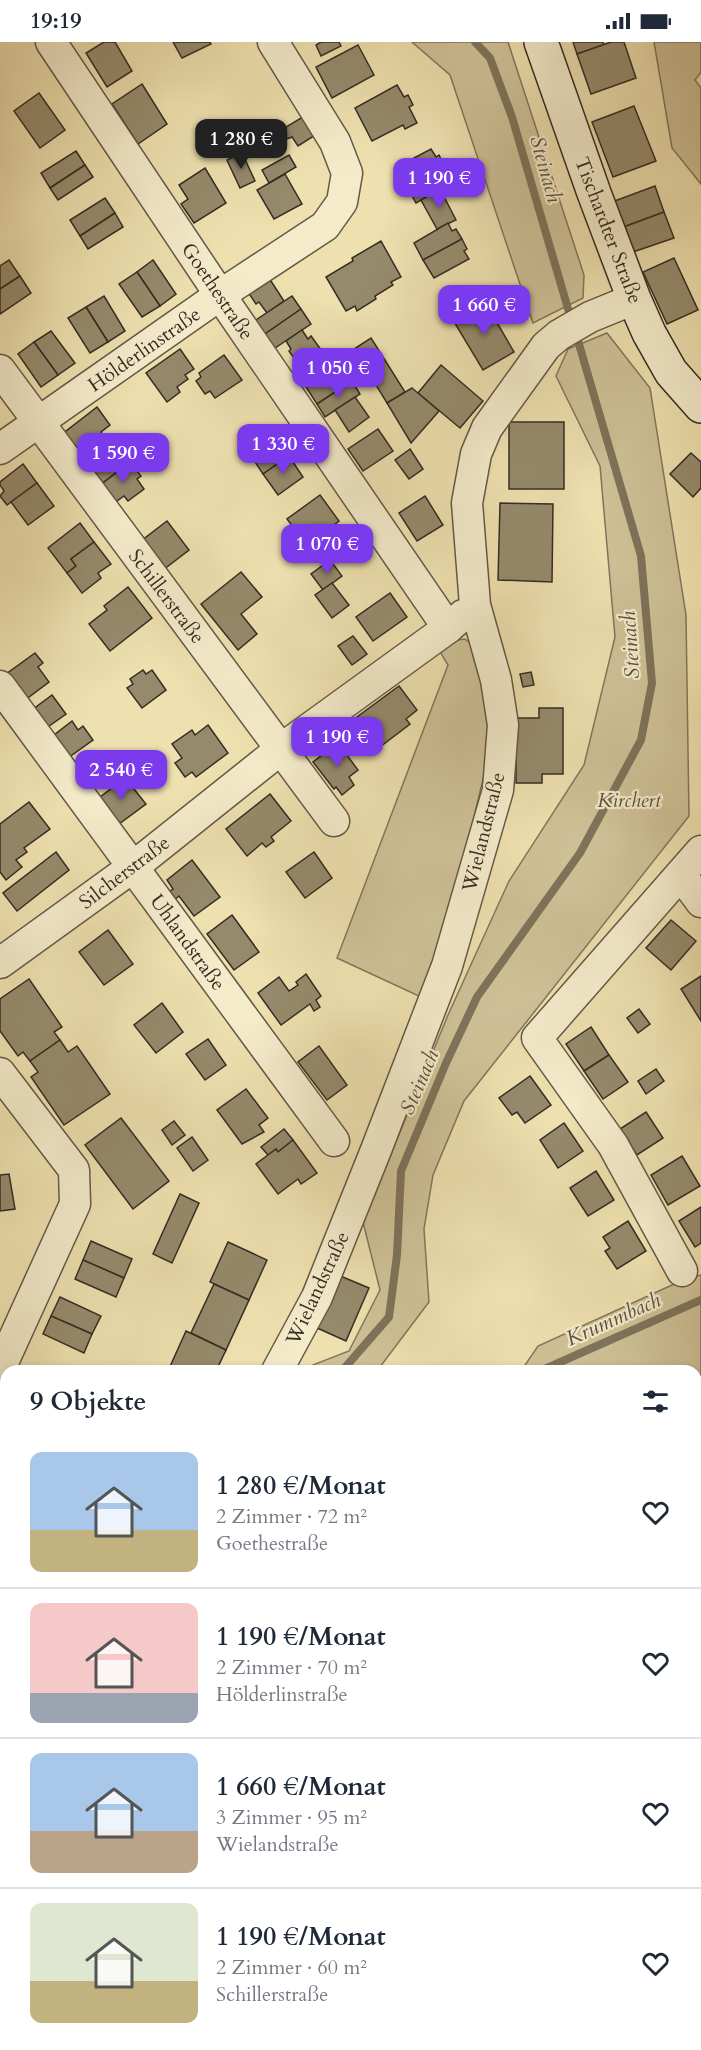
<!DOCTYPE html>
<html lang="de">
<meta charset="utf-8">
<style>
:root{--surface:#fff;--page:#f2f2f3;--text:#1f2937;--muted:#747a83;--line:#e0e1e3;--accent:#7c3aed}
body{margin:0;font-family:Cardo,serif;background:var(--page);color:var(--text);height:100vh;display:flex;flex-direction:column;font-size:22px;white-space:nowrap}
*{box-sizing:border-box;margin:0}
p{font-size:20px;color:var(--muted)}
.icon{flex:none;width:33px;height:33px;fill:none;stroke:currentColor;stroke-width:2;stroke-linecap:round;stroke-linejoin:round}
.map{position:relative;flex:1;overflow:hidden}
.drawer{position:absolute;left:0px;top:1323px;width:702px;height:686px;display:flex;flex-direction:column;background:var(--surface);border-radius:18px 18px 0 0;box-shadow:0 3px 9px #0003}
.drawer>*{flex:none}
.price{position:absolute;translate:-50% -51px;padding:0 14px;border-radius:12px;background:var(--accent);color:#fff;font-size:20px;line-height:39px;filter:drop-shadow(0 2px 3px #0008)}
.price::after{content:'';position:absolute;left:50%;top:36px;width:18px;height:14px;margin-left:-9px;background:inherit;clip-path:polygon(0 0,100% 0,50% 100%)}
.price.active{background:#222;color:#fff}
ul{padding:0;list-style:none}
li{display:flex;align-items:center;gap:18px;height:150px;padding:0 30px}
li+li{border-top:2px solid var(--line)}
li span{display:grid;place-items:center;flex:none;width:168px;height:120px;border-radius:12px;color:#555}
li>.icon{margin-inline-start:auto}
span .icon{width:72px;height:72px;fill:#fffc;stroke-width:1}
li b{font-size:26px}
h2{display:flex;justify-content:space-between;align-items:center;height:72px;padding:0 30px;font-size:26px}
.status{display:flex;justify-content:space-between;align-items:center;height:42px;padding:0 30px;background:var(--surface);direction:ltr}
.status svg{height:16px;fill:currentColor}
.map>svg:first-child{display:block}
</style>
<div class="status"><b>19:19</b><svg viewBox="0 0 49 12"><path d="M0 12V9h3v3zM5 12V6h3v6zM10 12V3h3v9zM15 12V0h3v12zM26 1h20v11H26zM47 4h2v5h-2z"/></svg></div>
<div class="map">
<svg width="701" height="2008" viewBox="0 0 701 2008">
<rect width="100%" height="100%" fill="#eee0af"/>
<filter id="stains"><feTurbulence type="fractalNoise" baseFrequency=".00333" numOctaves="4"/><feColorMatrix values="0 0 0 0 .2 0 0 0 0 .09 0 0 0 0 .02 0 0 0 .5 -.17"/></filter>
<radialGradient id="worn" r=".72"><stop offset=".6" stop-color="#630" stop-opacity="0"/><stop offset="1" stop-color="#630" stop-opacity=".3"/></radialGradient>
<g fill="#cfc197" stroke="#82765d" stroke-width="1.5">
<path d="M412 0H508L584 233 583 256 533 281 450 33Z"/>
<path d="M654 0H701V30L695 38 701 46V142L672 106Z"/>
<path d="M607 291 650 346 686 573 689 774 464 1059 433 1133 424 1187 429 1260 377 1329H303L305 1326 349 1309 380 1248 363 1180 448 973 509 839 584 723 615 595 600 424 556 334 568 307Z"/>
<path d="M465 597 479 608 492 672 489 712 468 800 423 956 337 916 448 623 439 608 451 599Z"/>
<path d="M701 1233V2008H0V1886L6 1880V2002H696V1329H521L538 1304 683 1238Z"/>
</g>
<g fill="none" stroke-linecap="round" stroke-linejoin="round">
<g stroke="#7e735a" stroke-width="8">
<path d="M475 0 490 16 512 75 571 277"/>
<path d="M342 1329 389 1275 397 1213 401 1129 446 1021 477 955 580 811 641 698 652 641 641 514 576 292"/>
<path d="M540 1329 701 1258"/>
<path d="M0 1794 6 1790"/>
</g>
</g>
<g fill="#958a6c" stroke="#352c23" stroke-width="1.5">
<path d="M104 0H115L132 29 107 45 86 11Z"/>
<path d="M173 0H210L211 2 182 16Z"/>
<path d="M321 0H339L341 4 321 14 316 3Z"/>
<path d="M573 0H603L604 3 577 12Z"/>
<path d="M611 0H624L636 36 591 52 577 12Z"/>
<path d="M358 3 374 33 332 56 316 25Z"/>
<path d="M142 42 167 82 138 102 112 62Z"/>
<path d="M397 43 404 55 408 53 413 63 409 65 417 81 405 87 403 83 372 99 355 66Z"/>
<path d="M39 51 65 88 40 106 14 69Z"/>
<path d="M634 64 656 119 613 135 592 80Z"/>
<path d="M306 73 317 92 298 104 292 95 284 98 281 88Z"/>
<path d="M431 107 436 115 439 113 444 123 406 143 397 125Z"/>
<path d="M76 109 85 123 50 146 41 131Z"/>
<path d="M242 111 255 139 240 146 227 118Z"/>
<path d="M289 113 296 125 269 141 262 128Z"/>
<path d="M85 123 93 135 58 158 50 146Z"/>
<path d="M444 123 448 131 445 133 450 142 416 161 406 143Z"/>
<path d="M205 126 226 161 194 181 181 162 188 157 179 143Z"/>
<path d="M285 132 302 162 274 177 257 148Z"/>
<path d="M655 144 664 170 621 186 612 160Z"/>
<path d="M440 147 456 178 437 187 421 158Z"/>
<path d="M105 156 115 171 80 194 70 178Z"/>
<path d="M664 170 674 196 630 211 621 186Z"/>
<path d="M115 171 123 185 88 207 80 194Z"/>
<path d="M448 181 452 189 456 187 462 197 423 218 414 201Z"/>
<path d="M462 197 467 207 464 209 469 217 434 236 423 218Z"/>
<path d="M381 199 401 235 391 240 393 243 375 254 376 257 357 269 355 264 346 269 326 235 353 219 352 216Z"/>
<path d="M674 216 698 268 667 282 643 230Z"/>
<path d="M9 218 20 234 0 247V224Z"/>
<path d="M153 218 176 252 160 264 137 230Z"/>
<path d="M137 230 160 264 142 275 119 242Z"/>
<path d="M20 234 31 251 0 272V247Z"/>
<path d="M269 236 284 259 267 271 259 260 256 262 248 250Z"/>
<path d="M104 254 125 289 108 300 86 265Z"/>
<path d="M292 254 301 267 265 292 256 278Z"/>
<path d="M485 260 514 310 483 328 453 278Z"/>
<path d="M86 265 108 300 90 311 68 276Z"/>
<path d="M301 267 311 282 275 306 265 292Z"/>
<path d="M302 288 308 297 311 294 327 316 324 318 332 329 315 340 308 330 305 332 289 309 291 307 286 299Z"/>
<path d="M51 289 75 321 58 333 34 300Z"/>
<path d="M371 296 405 350 387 361 354 307Z"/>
<path d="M34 300 58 333 41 345 18 312Z"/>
<path d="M180 307 194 327 185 333 188 337 177 345 180 350 167 360 146 331Z"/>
<path d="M224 313 242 338 215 356 210 349 205 352 196 339 201 335 199 331Z"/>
<path d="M341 323 352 339 317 362 306 345Z"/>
<path d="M441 323 483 359 460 386 418 351Z"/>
<path d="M352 339 360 352 325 375 317 362Z"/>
<path d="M412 346 439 369 411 401 387 361Z"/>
<path d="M355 355 369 375 349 390 335 368Z"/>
<path d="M97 365 110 383 101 390 126 423 99 444 61 393Z"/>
<rect x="509" y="380" width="55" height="67"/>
<path d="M270 387 289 414 263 432 245 405Z"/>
<path d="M378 387 393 409 363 429 348 407Z"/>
<path d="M410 407 423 427 409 437 395 418Z"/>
<path d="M691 411 701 420V446L693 455 670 432Z"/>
<path d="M289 414 303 435 278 453 263 432Z"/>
<path d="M130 420 141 434 137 437 144 447 128 459 124 454 113 462 99 444Z"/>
<path d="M23 422 37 441 7 463 0 454 4 449 0 443V440Z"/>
<path d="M37 441 54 464 28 483 11 460Z"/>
<path d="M320 453 339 479 307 504 287 477Z"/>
<path d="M425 454 443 483 417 499 399 471Z"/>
<path d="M500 461 553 462 552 540 498 538Z"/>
<path d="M167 479 189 508 163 528 141 499Z"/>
<path d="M80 481 94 500 71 517 76 524 67 531 48 506Z"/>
<path d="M94 500 111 522 98 531 101 536 82 551 67 531 76 524 71 517Z"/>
<path d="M330 518 342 534 323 548 311 532Z"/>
<path d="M241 530 262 555 241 572 257 592 238 608 201 562Z"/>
<path d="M332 541 349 563 332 576 315 553Z"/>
<path d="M128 545 152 576 110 609 89 582 107 568 104 564Z"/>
<path d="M390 551 407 575 373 599 356 575Z"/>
<path d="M353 594 367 612 352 623 338 604Z"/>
<path d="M35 611 43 621 38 625 49 640 21 661 2 635Z"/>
<path d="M143 628 146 632 152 628 166 648 142 666 127 646 133 642 130 637Z"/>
<path d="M531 630 534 643 523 645 520 632Z"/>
<path d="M399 644 417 668 406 677 410 682 376 708 353 678Z"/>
<path d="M52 653 66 672 42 689 28 671Z"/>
<path d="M539 666H563V732H542V741H516V676H539Z"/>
<path d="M72 679 78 688 83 684 93 698 65 718 49 697Z"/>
<path d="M208 683 228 711 196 735 192 730 185 735 175 721 182 716 172 702 192 688 195 693Z"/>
<path d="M338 701 358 728 349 735 354 743 342 753 336 745 334 747 313 720Z"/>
<path d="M130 732 139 743 134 747 146 762 115 785 95 759Z"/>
<path d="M270 752 291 779 271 795 274 799 266 805 262 801 247 814 226 787Z"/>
<path d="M29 760 50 787 24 806 27 810 16 818 22 825 6 838 0 830V782Z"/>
<path d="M56 810 69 828 17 869 3 851Z"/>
<path d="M314 810 332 836 305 856 286 830Z"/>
<path d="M192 818 220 855 194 874 179 854 173 859 167 851 173 847 167 838Z"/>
<path d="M232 873 259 910 234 928 207 892Z"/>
<path d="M671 878 696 899 671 928 646 906Z"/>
<path d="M108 888 133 922 104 943 79 910Z"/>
<path d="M306 932 321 954 316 958 320 965 314 969 310 962 281 983 258 951 279 935 289 949 298 943 296 940Z"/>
<path d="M701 934V979L681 947Z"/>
<path d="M29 937 62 985 54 990 60 998 30 1019 23 1010 18 1014 0 989V957Z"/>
<path d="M162 961 183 990 156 1011 134 983Z"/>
<path d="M639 967 650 982 638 991 627 976Z"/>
<path d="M591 985 609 1013 584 1029 566 1002Z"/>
<path d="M208 997 226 1023 205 1038 186 1012Z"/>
<path d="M60 998 68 1010 77 1004 110 1052 64 1083 31 1035 38 1030 30 1019Z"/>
<path d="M319 1004 347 1043 327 1058 298 1020Z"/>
<path d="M609 1013 628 1040 603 1057 584 1029Z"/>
<path d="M656 1027 664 1039 646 1052 638 1039Z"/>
<path d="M530 1034 551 1063 525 1081 517 1070 512 1073 499 1056Z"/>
<path d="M246 1047 268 1076 259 1083 264 1090 242 1102 217 1068Z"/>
<path d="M646 1070 663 1096 637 1113 620 1087Z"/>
<path d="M121 1076 169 1139 133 1167 85 1103Z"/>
<path d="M174 1079 185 1093 172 1103 162 1088Z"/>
<path d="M564 1081 583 1109 558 1126 540 1098Z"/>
<path d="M284 1087 293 1098 278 1110 276 1107 268 1113 261 1105Z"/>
<path d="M192 1095 208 1118 193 1129 177 1106Z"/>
<path d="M293 1098 317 1131 301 1142 298 1137 278 1152 256 1122 276 1107 278 1110Z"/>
<path d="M682 1114 700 1144 668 1163 651 1133Z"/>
<path d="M596 1129 614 1158 588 1174 570 1146Z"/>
<path d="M9 1132 15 1167 0 1169V1133Z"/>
<path d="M180 1152 199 1161 172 1221 153 1212Z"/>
<path d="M701 1165V1201L695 1205 679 1179Z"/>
<path d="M628 1179 646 1209 617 1227 605 1209 610 1206 603 1195Z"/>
<path d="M91 1199 132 1217 124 1236 83 1218Z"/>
<path d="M228 1200 267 1218 249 1258 210 1240Z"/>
<path d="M83 1218 124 1236 116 1255 75 1237Z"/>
<path d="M338 1233 369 1246 346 1299 315 1285Z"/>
<path d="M214 1242 249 1258 226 1308 191 1291Z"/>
<path d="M60 1255 101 1274 92 1292 51 1274Z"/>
<path d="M51 1274 92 1292 84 1311 43 1292Z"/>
<path d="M186 1289 226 1308 216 1329H168Z"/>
<path d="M6 1381V1415L0 1412V1394Z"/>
<path d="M0 1451 6 1454V1465L0 1478Z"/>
<path d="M6 1565V1594L0 1588V1570Z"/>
</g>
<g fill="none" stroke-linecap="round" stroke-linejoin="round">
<g stroke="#635946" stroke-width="33">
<g id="street">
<path d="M51 0 220 253 448 586"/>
<path d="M0 328 334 779"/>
<path d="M0 407 220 253 325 184 342 160 347 131 335 100 273 0"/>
<path d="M0 644 334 1099"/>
<path d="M681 833 701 860"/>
<path d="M0 921 133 825 281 707 448 586 463 573"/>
<path d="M0 1031 74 1128 75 1162 0 1327"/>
<path d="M682 1229 613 1103 537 996 701 809"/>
<path d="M277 1329 317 1255 376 1108 447 924 498 748 503 683 496 638 475 563 467 461 476 412 487 386 546 304 559 293 590 275 634 257"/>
<path d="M0 1642 6 1649"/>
<path d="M0 1726 6 1722"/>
</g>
</g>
<g stroke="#352c23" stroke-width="36">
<path id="secondary" d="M541 0 594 151 634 257 649 291 671 330 701 364"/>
</g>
<use href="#street" stroke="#f4ebcb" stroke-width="30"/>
<use href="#secondary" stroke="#f4ebcb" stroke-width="33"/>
</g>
<g text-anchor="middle" stroke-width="4.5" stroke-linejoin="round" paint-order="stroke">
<g font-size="20" fill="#352c23" stroke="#f4ebcb">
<text transform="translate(609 188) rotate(69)" y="7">Tischardter Straße</text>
<text transform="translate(218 249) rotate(56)" y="7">Goethestraße</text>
<text transform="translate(144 307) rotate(-35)" y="7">Hölderlinstraße</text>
<text transform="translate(167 554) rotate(53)" y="7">Schillerstraße</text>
<text transform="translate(483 790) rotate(-76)" y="7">Wielandstraße</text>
<text transform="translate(124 830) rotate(-37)" y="7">Silcherstraße</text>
<text transform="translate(188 900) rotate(54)" y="7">Uhlandstraße</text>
<text transform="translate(317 1246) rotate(-65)" y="7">Wielandstraße</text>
</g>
<g font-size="20" font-style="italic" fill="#5c5140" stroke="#f4ebcb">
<text x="629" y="765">Kirchert</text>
</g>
<g font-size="21" font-style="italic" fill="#5a503f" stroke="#f4ebcb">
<text transform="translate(546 127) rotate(74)" y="7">Steinach</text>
<text transform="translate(630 603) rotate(-94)" y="7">Steinach</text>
<text transform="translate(419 1040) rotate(-67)" y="7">Steinach</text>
<text transform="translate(613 1277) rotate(-24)" y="7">Krummbach</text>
</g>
</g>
<rect width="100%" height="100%" filter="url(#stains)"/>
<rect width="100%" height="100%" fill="url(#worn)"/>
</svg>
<b class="price active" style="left:241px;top:128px">1 280 €</b>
<b class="price" style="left:439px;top:167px">1 190 €</b>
<b class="price" style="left:484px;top:294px">1 660 €</b>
<b class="price" style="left:338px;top:357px">1 050 €</b>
<b class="price" style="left:283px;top:433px">1 330 €</b>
<b class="price" style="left:123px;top:442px">1 590 €</b>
<b class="price" style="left:327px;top:533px">1 070 €</b>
<b class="price" style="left:337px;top:726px">1 190 €</b>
<b class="price" style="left:121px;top:759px">2 540 €</b>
<section class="drawer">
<h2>9 Objekte<svg class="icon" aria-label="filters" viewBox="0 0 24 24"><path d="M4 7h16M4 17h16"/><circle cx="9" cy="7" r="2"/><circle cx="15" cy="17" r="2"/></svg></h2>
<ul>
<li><span style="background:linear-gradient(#a9c7e8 65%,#c2b280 0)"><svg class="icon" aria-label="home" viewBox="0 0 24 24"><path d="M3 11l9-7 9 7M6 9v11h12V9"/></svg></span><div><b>1 280 €/Monat</b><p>2 Zimmer · 72 m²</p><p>Goethestraße</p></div><svg class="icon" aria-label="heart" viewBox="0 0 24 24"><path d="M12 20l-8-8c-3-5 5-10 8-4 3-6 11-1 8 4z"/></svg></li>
<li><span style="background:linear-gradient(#f6c9c9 75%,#9aa5b1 0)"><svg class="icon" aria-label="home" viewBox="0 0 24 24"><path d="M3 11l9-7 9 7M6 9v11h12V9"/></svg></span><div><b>1 190 €/Monat</b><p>2 Zimmer · 70 m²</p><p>Hölderlinstraße</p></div><svg class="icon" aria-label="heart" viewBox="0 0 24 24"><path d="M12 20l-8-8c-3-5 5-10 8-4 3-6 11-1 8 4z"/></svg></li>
<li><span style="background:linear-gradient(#a9c7e8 65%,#b9a48a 0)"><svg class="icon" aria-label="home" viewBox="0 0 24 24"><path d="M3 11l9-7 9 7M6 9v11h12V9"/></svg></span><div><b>1 660 €/Monat</b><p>3 Zimmer · 95 m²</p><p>Wielandstraße</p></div><svg class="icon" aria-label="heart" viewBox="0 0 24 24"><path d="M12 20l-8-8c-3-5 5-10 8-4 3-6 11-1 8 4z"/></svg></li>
<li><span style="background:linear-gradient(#dfe7d0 65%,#c2b280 0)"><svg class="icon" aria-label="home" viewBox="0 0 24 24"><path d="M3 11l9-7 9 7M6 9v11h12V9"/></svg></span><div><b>1 190 €/Monat</b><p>2 Zimmer · 60 m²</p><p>Schillerstraße</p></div><svg class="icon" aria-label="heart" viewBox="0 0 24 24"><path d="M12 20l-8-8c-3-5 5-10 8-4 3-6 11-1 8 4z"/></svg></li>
</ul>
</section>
</div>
